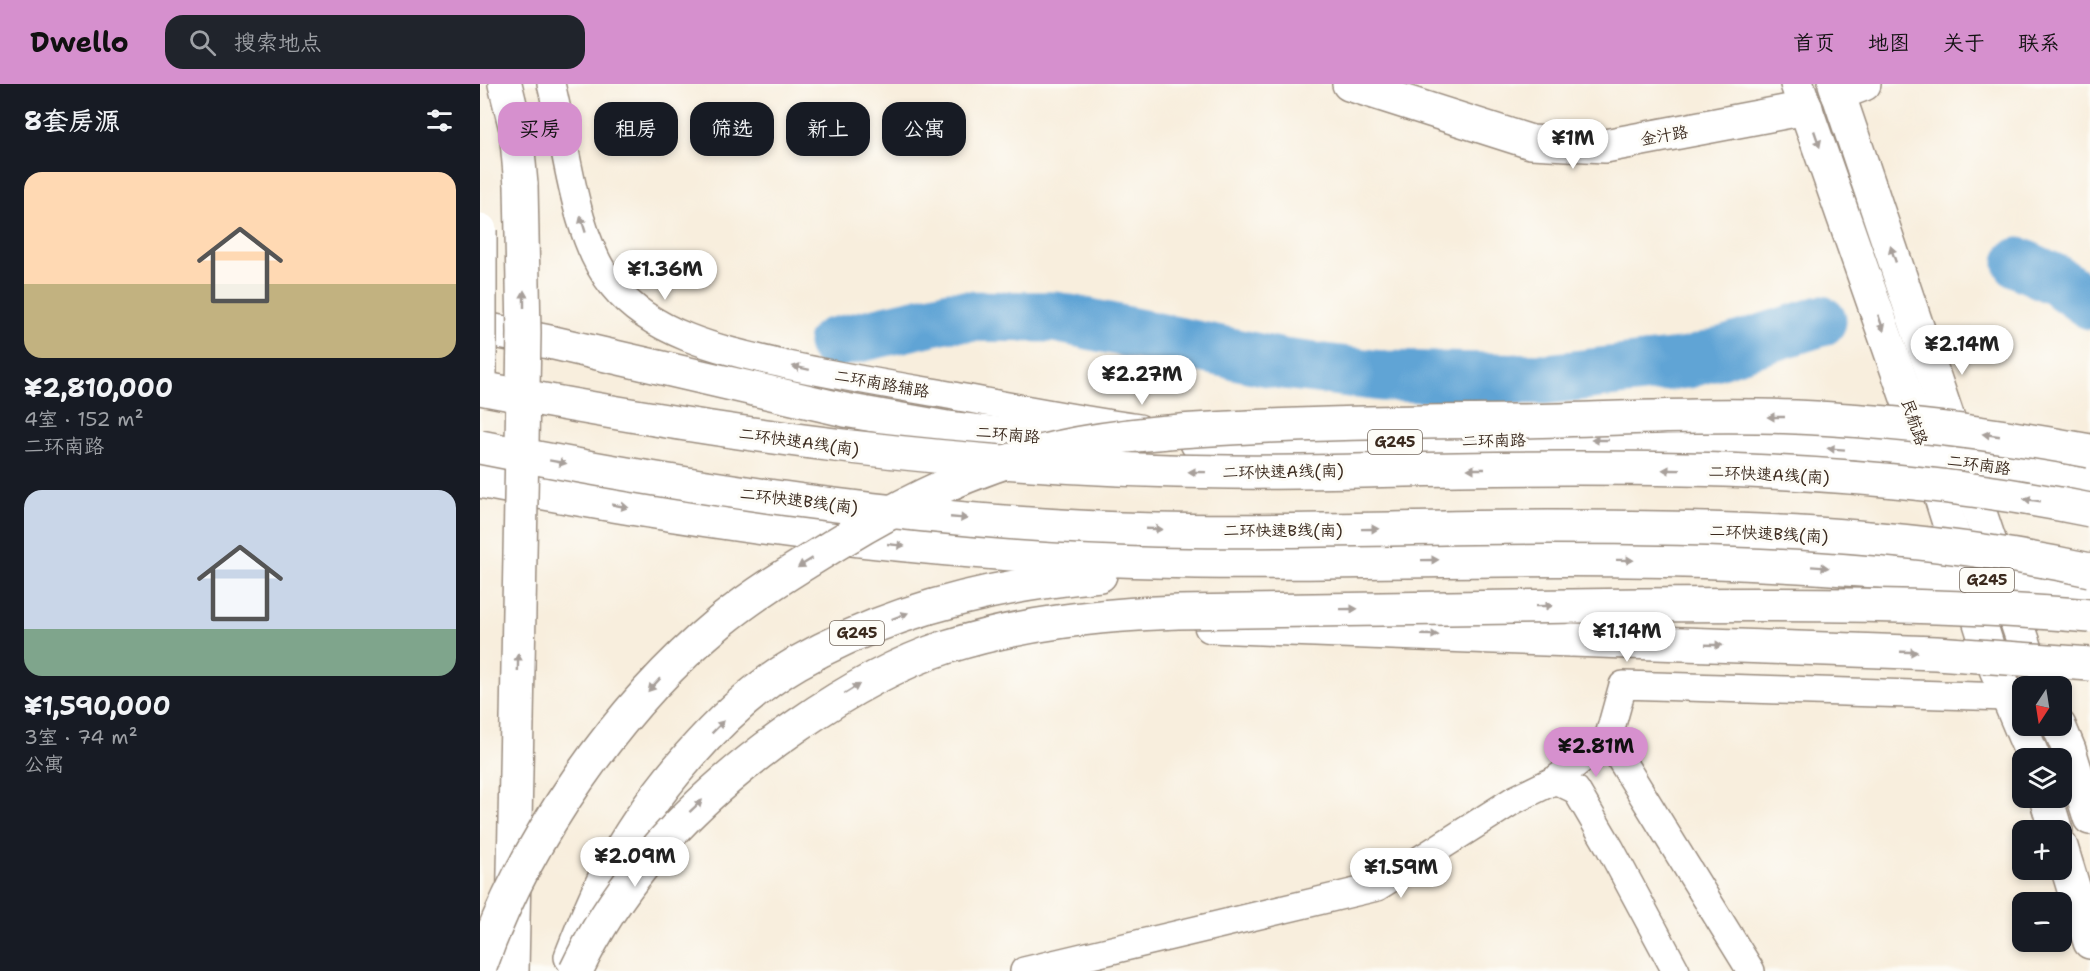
<!DOCTYPE html>
<html lang="zh">
<meta charset="utf-8">
<style>
:root{--surface:#171b24;--page:#20242c;--text:#f1f3f6;--muted:#9ea1a6;--accent:#d690ce}
body{margin:0;font-family:"Shantell Sans","LXGW WenKai TC",sans-serif;background:var(--page);color:var(--text);height:100vh;display:flex;flex-direction:column;font-size:22px;white-space:nowrap}
*{box-sizing:border-box;margin:0}
p{font-size:20px;color:var(--muted)}
.icon{flex:none;width:33px;height:33px;fill:none;stroke:currentColor;stroke-width:2;stroke-linecap:round;stroke-linejoin:round}
.map{position:relative;flex:1;overflow:hidden}
.panel{display:flex;flex-direction:column;background:var(--surface);width:480px}
.panel>*{flex:none}
.guide{position:absolute;left:18px;top:18px;width:570px;height:54px;display:flex;gap:12px}
.needle{width:39px;rotate:192deg}
.fabs{position:absolute;left:1532px;top:592px;display:grid;gap:12px}
.fabs a{display:grid;place-items:center;width:60px;height:60px;border-radius:12px;background:var(--surface);box-shadow:0 3px 9px #0003;font-size:30px}
.price{position:absolute;translate:-50% -51px;padding:0 14px;border-radius:21px;background:#fff;color:#222;font-size:20px;line-height:39px;filter:drop-shadow(0 2px 3px #0008)}
.price::after{content:'';position:absolute;left:50%;top:36px;width:18px;height:14px;margin-left:-9px;background:inherit;clip-path:polygon(0 0,100% 0,50% 100%)}
.price.on{background:var(--accent);color:#111}
ul{padding:0;list-style:none}
li{display:grid;align-content:center;gap:12px;height:318px;padding:0 24px}
li span{display:grid;place-items:center;height:186px;border-radius:18px;color:#555}
li>.icon{margin-inline-start:auto}
span .icon{width:108px;height:108px;fill:#fffc;stroke-width:1}
li b{font-size:26px}
h2{display:flex;justify-content:space-between;align-items:center;height:72px;padding:0 24px;font-size:26px}
.chip{padding:0 21px;border-radius:18px;background:var(--surface);box-shadow:0 3px 9px #0003;font-size:21px;line-height:54px}
.chip.on{background:var(--accent);color:#111}
header{display:flex;align-items:center;gap:36px;box-sizing:border-box;height:84px;padding:0 30px;background:var(--accent);color:#111}
header strong{font-size:28px}
nav{display:flex;gap:33px;margin-inline-start:auto;font-size:21px}
.search{width:420px;height:54px;background:var(--page);display:flex;align-items:center;gap:15px;box-sizing:border-box;padding:0 21px;border-radius:18px;color:var(--muted);font-size:22px}
main{display:flex;flex:1;min-height:0}
.map>svg:first-child{display:block}
</style>
<header>
<strong>Dwello</strong>
<div class="search"><svg class="icon" aria-label="search" viewBox="0 0 24 24"><circle cx="10" cy="10" r="6"/><path d="M15 15l6 6"/></svg>搜索地点</div>
<nav><a>首页</a><a>地图</a><a>关于</a><a>联系</a></nav>
</header>
<main>
<section class="panel">
<h2>8套房源<svg class="icon" aria-label="filters" viewBox="0 0 24 24"><path d="M4 7h16M4 17h16"/><circle cx="9" cy="7" r="2"/><circle cx="15" cy="17" r="2"/></svg></h2>
<ul>
<li><span style="background:linear-gradient(#ffd9b3 60%,#c2b280 0)"><svg class="icon" aria-label="home" viewBox="0 0 24 24"><path d="M3 11l9-7 9 7M6 9v11h12V9"/></svg></span><div><b>¥2,810,000</b><p>4室 · 152 m²</p><p>二环南路</p></div></li>
<li><span style="background:linear-gradient(#c9d6e8 75%,#7fa58c 0)"><svg class="icon" aria-label="home" viewBox="0 0 24 24"><path d="M3 11l9-7 9 7M6 9v11h12V9"/></svg></span><div><b>¥1,590,000</b><p>3室 · 74 m²</p><p>公寓</p></div></li>
</ul>
</section>
<div class="map">
<svg width="1610" height="887" viewBox="0 0 1610 887">
<rect width="100%" height="100%" fill="#fdfcf7"/>
<filter id="ink" filterUnits="userSpaceOnUse"><feTurbulence type="fractalNoise" baseFrequency=".0167" numOctaves="2"/><feDisplacementMap in="SourceGraphic" scale="12" xChannelSelector="R" yChannelSelector="G"/><feConvolveMatrix kernelMatrix="1 2 1 2 8 2 1 2 1" color-interpolation-filters="sRGB"/></filter>
<filter id="wash" filterUnits="userSpaceOnUse"><feTurbulence type="fractalNoise" baseFrequency=".008" numOctaves="4" result="noise"/><feDisplacementMap in="SourceGraphic" scale="24" xChannelSelector="R" yChannelSelector="G"/><feGaussianBlur stdDeviation="1.35" result="paint"/><feColorMatrix in="noise" values="0 0 0 0 0 0 0 0 0 0 0 0 0 0 0 0 0 1.4 0 .05"/><feComposite in="paint" operator="in"/></filter>
<g filter="url(#wash)">
<rect width="100%" height="100%" fill="#f8eedd"/>
<g fill="none" stroke-linecap="round" stroke-linejoin="round">
<g stroke="#60a4d5" stroke-width="51">
<path d="M1539 179 1576 196 1610 220"/>
<path d="M353 259 470 232 575 233 803 280 902 292 1067 295 1208 279 1341 237"/>
</g>
</g>
</g>
<g filter="url(#ink)">
<g fill="none" stroke-linecap="round" stroke-linejoin="round">
<g stroke="#9a8c7e" stroke-width="30">
<g id="street">
<path d="M71 0C87 61 93 153 133 202 174 253 247 267 307 281 358 292 411 301 463 310 528 322 593 335 659 344"/>
<path d="M1075 696 1128 655"/>
<path d="M544 887 897 803 1034 716 1075 696 1096 706 1130 764 1196 887"/>
<path d="M1271 887 1128 655 1143 601 1527 613"/>
</g>
</g>
<g stroke="#9a8c7e" stroke-width="36">
<g id="secondary">
<path d="M869 0 1051 58 1125 62 1326 24"/>
<path d="M1317 0 1455 394 1510 571 1554 675"/>
<path d="M1355 0 1549 574 1562 603"/>
<path d="M1358 10 1384 0"/>
<path d="M1579 642 1589 666 1610 734"/>
<path d="M1566 714 1576 747"/>
<path d="M1581 763 1610 858"/>
</g>
</g>
<g stroke="#9a8c7e" stroke-width="36">
<g id="primary">
<path d="M25 0 36 45 41 101"/>
<path d="M0 244 74 259 365 326 467 344 526 351 597 355"/>
<path d="M717 359C832 361 948 357 1063 356 1246 355 1430 362 1610 398"/>
<path d="M0 397C197 435 395 464 596 474 780 484 964 473 1148 476 1302 477 1456 492 1610 503"/>
<path d="M91 873C102 845 113 816 127 790 168 713 241 623 317 579 409 526 515 501 620 491"/>
<path d="M32 887 37 637"/>
</g>
</g>
<g stroke="#9a8c7e" stroke-width="36">
<path id="highway" d="M731 542 1092 556"/>
</g>
<use href="#street" stroke="#fff" stroke-width="27"/>
<use href="#secondary" stroke="#fff" stroke-width="33"/>
<use href="#primary" stroke="#fff" stroke-width="33"/>
<use href="#highway" stroke="#fff" stroke-width="33"/>
<g stroke="#9a8c7e" stroke-width="36" stroke-linecap="butt">
<g id="primary-bridge">
<path d="M0 146V299"/>
<path d="M37 637 44 249 41 101"/>
</g>
</g>
<g stroke="#9a8c7e" stroke-width="36" stroke-linecap="butt">
<g id="highway-bridge">
<path d="M0 304C250 352 495 386 750 388 826 389 902 386 978 385 1188 382 1403 383 1610 426"/>
<path d="M0 363C224 407 449 440 677 446 808 449 938 443 1068 443 1249 443 1432 448 1610 486"/>
<path d="M1092 556 1456 569 1610 580"/>
<path d="M0 883C44 757 138 622 241 537 277 508 317 484 356 460 424 418 498 381 576 364 640 350 705 346 769 343 859 338 948 338 1038 337 1130 335 1223 329 1316 333 1414 337 1513 349 1610 367"/>
<path d="M96 887C145 784 225 705 318 641 364 609 412 581 466 563 542 539 618 531 698 528 852 526 1006 523 1161 521 1311 520 1461 519 1610 532"/>
</g>
</g>
<use href="#primary-bridge" stroke="#fff" stroke-width="33"/>
<use href="#highway-bridge" stroke="#fff" stroke-width="33"/>
</g>
<defs><path id="oneway-solid" d="M-6-.8H1V-3.2L6.5 0L1 3.2V.8H-6Z" transform="scale(1.5)"/></defs>
<g fill="#a79f9a">
<use href="#oneway-solid" transform="translate(1337 55) rotate(71)"/>
<use href="#oneway-solid" transform="translate(103 140) rotate(-107)"/>
<use href="#oneway-solid" transform="translate(1413 170) rotate(-109)"/>
<use href="#oneway-solid" transform="translate(44 215) rotate(-90)"/>
<use href="#oneway-solid" transform="translate(1401 239) rotate(71)"/>
<use href="#oneway-solid" transform="translate(321 284) rotate(-168)"/>
<use href="#oneway-solid" transform="translate(1296 333) rotate(180)"/>
<use href="#oneway-solid" transform="translate(1511 351) rotate(-172)"/>
<use href="#oneway-solid" transform="translate(1120 356) rotate(-180)"/>
<use href="#oneway-solid" transform="translate(1356 365) rotate(-176)"/>
<use href="#oneway-solid" transform="translate(78 378) rotate(10)"/>
<use href="#oneway-solid" transform="translate(996 385) rotate(180)"/>
<use href="#oneway-solid" transform="translate(1191 386) rotate(-179)"/>
<use href="#oneway-solid" transform="translate(717 388) rotate(-179)"/>
<use href="#oneway-solid" transform="translate(1552 416) rotate(-171)"/>
<use href="#oneway-solid" transform="translate(140 422) rotate(10)"/>
<use href="#oneway-solid" transform="translate(479 434) rotate(5)"/>
<use href="#oneway-solid" transform="translate(674 445) rotate(2)"/>
<use href="#oneway-solid" transform="translate(890 445) rotate(-1)"/>
<use href="#oneway-solid" transform="translate(416 461) rotate(6)"/>
<use href="#oneway-solid" transform="translate(950 476) rotate(-1)"/>
<use href="#oneway-solid" transform="translate(1145 476) rotate(1)"/>
<use href="#oneway-solid" transform="translate(325 479) rotate(148)"/>
<use href="#oneway-solid" transform="translate(1340 483) rotate(4)"/>
<use href="#oneway-solid" transform="translate(1064 522) rotate(-1)"/>
<use href="#oneway-solid" transform="translate(869 525) rotate(-1)"/>
<use href="#oneway-solid" transform="translate(420 532) rotate(-21)"/>
<use href="#oneway-solid" transform="translate(950 551) rotate(2)"/>
<use href="#oneway-solid" transform="translate(1234 561) rotate(2)"/>
<use href="#oneway-solid" transform="translate(1429 568) rotate(2)"/>
<use href="#oneway-solid" transform="translate(38 578) rotate(-89)"/>
<use href="#oneway-solid" transform="translate(174 601) rotate(133)"/>
<use href="#oneway-solid" transform="translate(372 605) rotate(-32)"/>
<use href="#oneway-solid" transform="translate(238 643) rotate(-45)"/>
<use href="#oneway-solid" transform="translate(216 722) rotate(-43)"/>
</g>
</g>
<g text-anchor="middle" stroke-width="6" stroke-linejoin="round" paint-order="stroke">
<g fill="#fdfcf7" stroke="#75695f" stroke-width="1.5">
<rect x="888" y="346" width="54" height="24" rx="4.5"/>
<rect x="1480" y="484" width="54" height="24" rx="4.5"/>
<rect x="350" y="537" width="54" height="24" rx="4.5"/>
</g>
<g font-size="15" font-weight="bold" fill="#3b2a1e">
<text x="915" y="363">G245</text>
<text x="1507" y="501">G245</text>
<text x="377" y="554">G245</text>
</g>
<g font-size="16" fill="#3b2a1e" stroke="#fdfcf7">
<text transform="translate(1184 51) rotate(-10)" y="6">金汁路</text>
<text transform="translate(402 299) rotate(10)" y="6">二环南路辅路</text>
<text transform="translate(1435 338) rotate(71)" y="6">民航路</text>
<text transform="translate(528 350) rotate(5)" y="6">二环南路</text>
<text transform="translate(1014 356) rotate(-1)" y="6">二环南路</text>
<text transform="translate(319 357) rotate(8)" y="6">二环快速A线(南)</text>
<text transform="translate(1499 380) rotate(8)" y="6">二环南路</text>
<text transform="translate(803 387) rotate(-1)" y="6">二环快速A线(南)</text>
<text transform="translate(1289 390) rotate(3)" y="6">二环快速A线(南)</text>
<text transform="translate(319 416) rotate(7)" y="6">二环快速B线(南)</text>
<text x="803" y="452">二环快速B线(南)</text>
<text transform="translate(1289 449) rotate(3)" y="6">二环快速B线(南)</text>
</g>
</g>
</svg>
<div class="fabs">
<a><svg class="needle" viewBox="-14 -14 28 28"><path d="M0-13l5 13h-10z" fill="#e53935"/><path d="M0 13l5-13h-10z" fill="#9ea1a6"/></svg></a>
<a><svg class="icon" aria-label="layers" viewBox="0 0 24 24"><path d="M12 4l9 5-9 5-9-5zM3 14l9 5 9-5"/></svg></a>
<a>+</a>
<a>−</a>
</div>
<b class="price" style="left:1093px;top:86px">¥1M</b>
<b class="price" style="left:185px;top:217px">¥1.36M</b>
<b class="price" style="left:1482px;top:292px">¥2.14M</b>
<b class="price" style="left:662px;top:322px">¥2.27M</b>
<b class="price" style="left:1147px;top:579px">¥1.14M</b>
<b class="price on" style="left:1116px;top:694px">¥2.81M</b>
<b class="price" style="left:155px;top:804px">¥2.09M</b>
<b class="price" style="left:921px;top:815px">¥1.59M</b>
<div class="guide">
<a class="chip on">买房</a>
<a class="chip">租房</a>
<a class="chip">筛选</a>
<a class="chip">新上</a>
<a class="chip">公寓</a>
</div>
</div>
</main>
